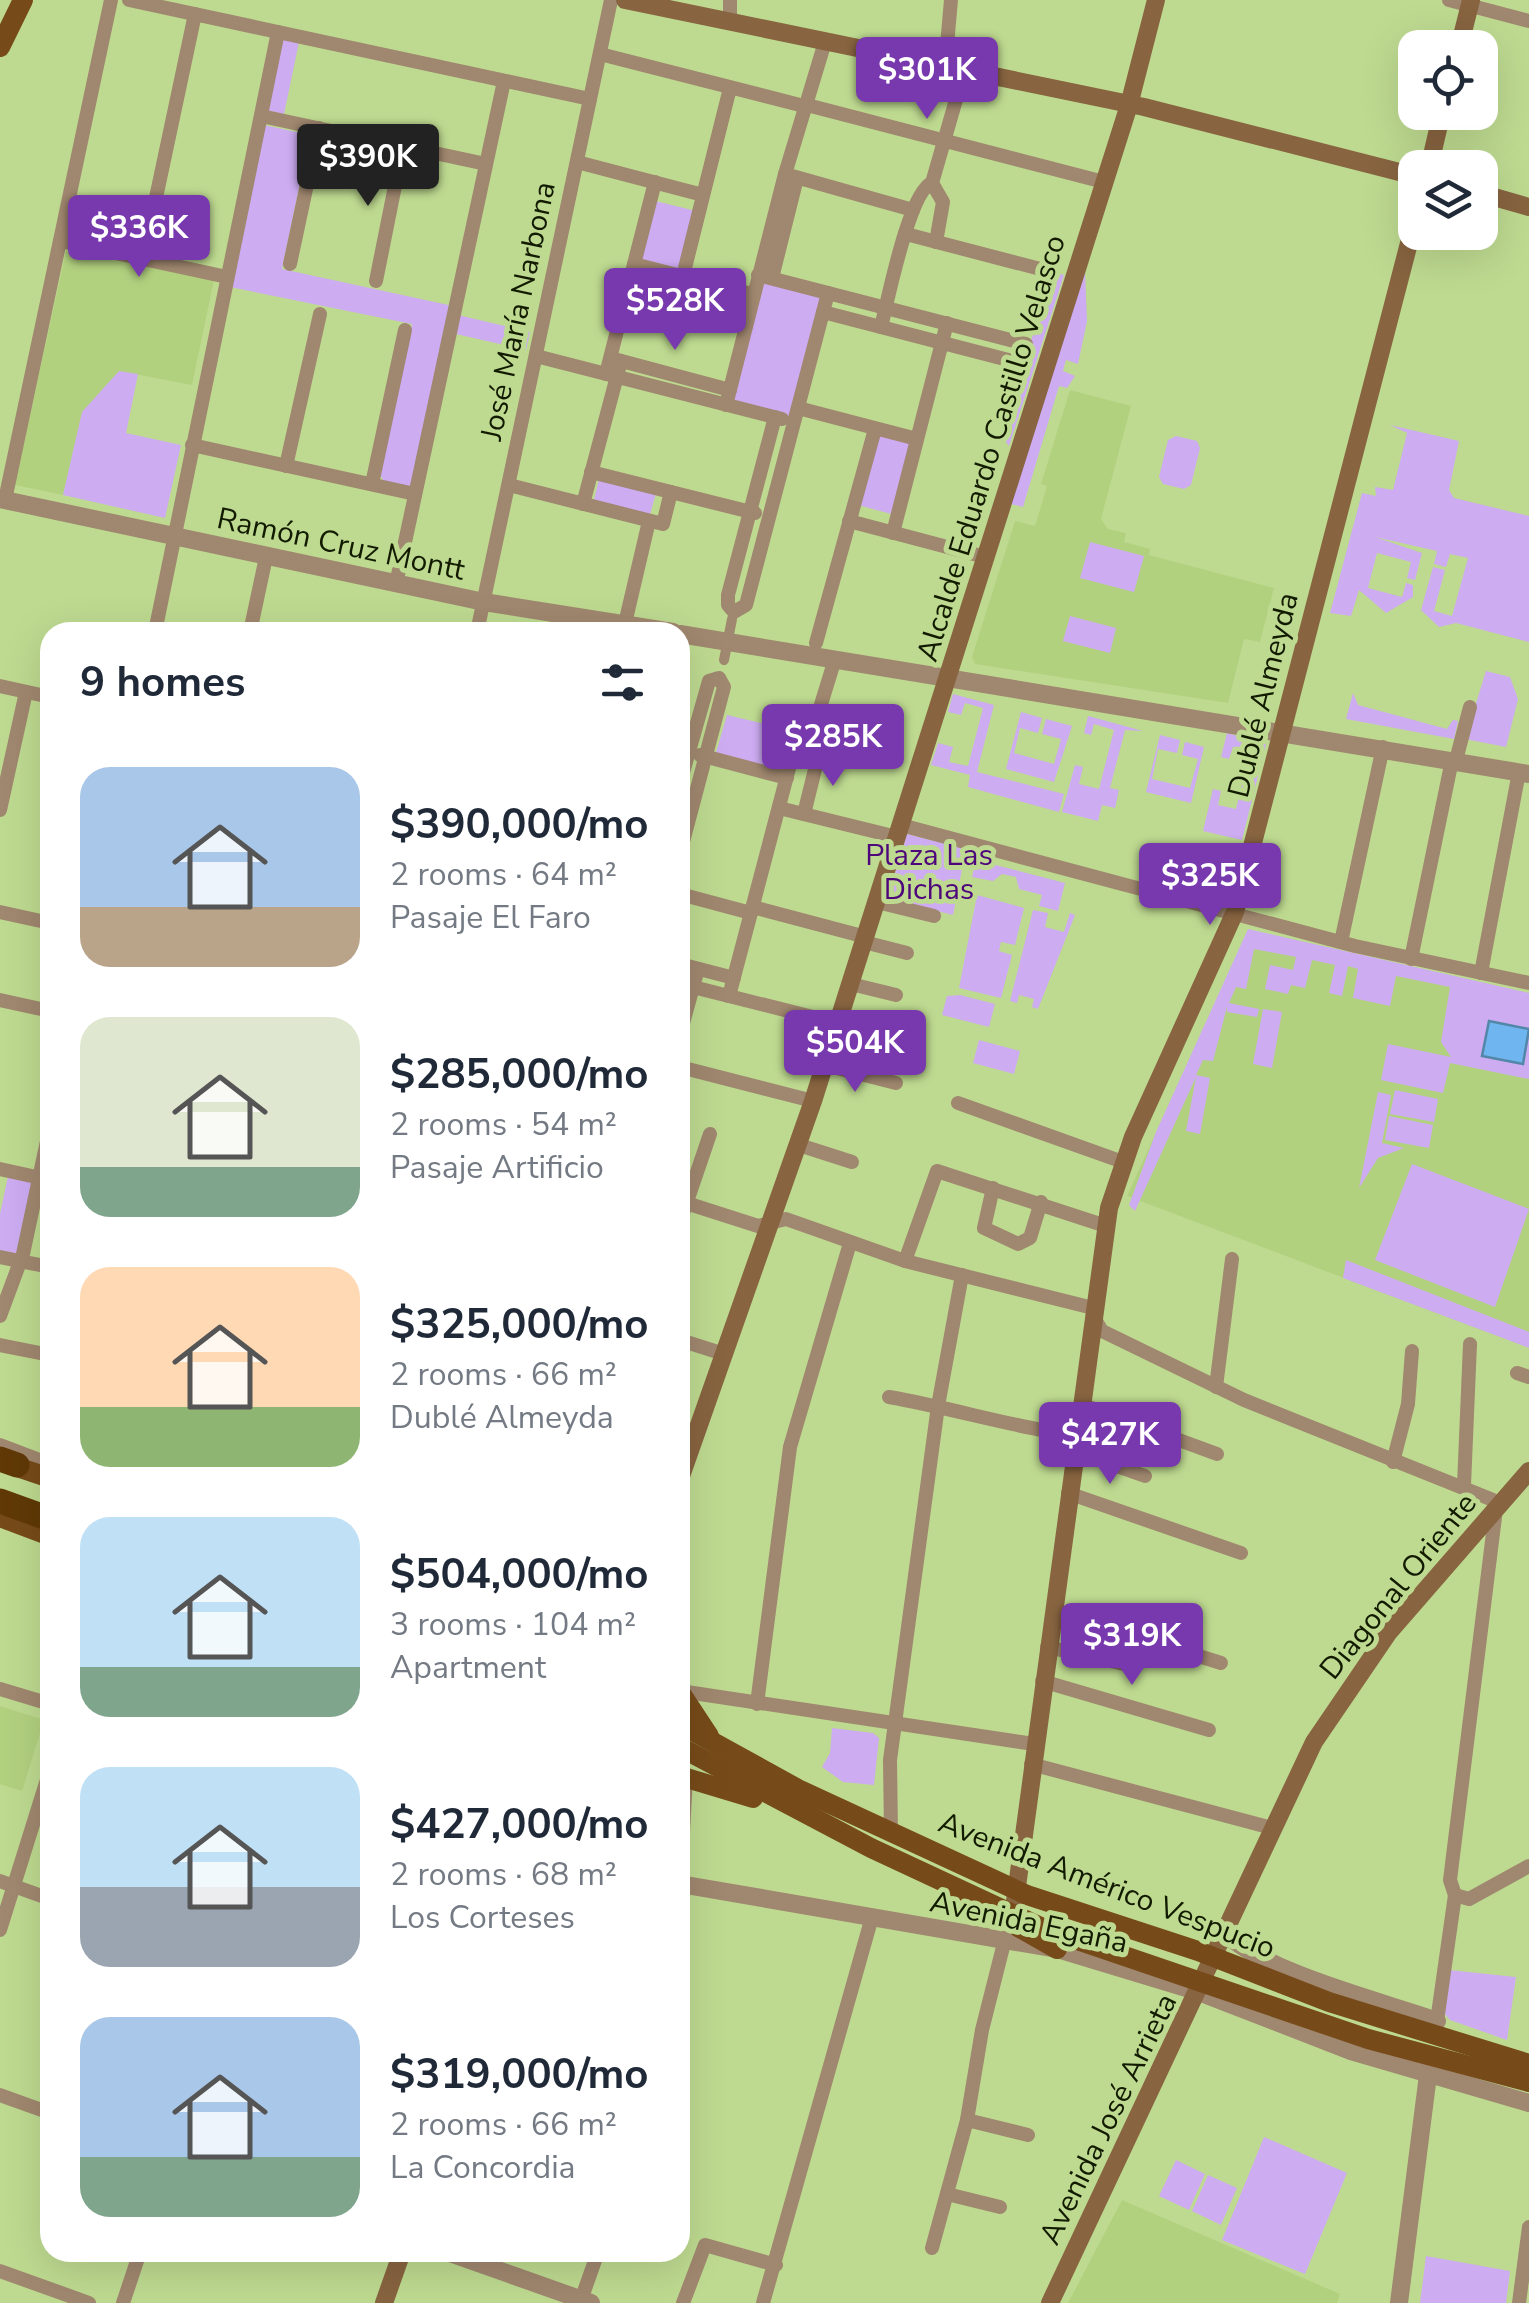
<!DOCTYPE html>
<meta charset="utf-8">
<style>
:root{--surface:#fff;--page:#f2f2f3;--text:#1f2937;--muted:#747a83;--accent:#7839ae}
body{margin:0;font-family:"Nunito Sans",sans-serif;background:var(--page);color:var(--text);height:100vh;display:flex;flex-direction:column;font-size:38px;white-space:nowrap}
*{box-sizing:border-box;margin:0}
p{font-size:32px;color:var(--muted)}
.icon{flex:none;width:55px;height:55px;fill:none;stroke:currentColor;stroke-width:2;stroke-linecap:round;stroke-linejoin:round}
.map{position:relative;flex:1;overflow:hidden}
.drawer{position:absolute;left:40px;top:622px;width:650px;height:1640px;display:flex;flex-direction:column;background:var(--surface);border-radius:30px;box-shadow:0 10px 40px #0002}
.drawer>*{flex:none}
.tools{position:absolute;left:1398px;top:30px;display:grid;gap:20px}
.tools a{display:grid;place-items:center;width:100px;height:100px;border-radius:20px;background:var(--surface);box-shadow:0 10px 40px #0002;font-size:50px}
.price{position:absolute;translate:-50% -85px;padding:0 22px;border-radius:10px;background:var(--accent);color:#fff;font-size:32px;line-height:65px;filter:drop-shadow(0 2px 5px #0008)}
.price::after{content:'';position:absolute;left:50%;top:60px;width:30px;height:22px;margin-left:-15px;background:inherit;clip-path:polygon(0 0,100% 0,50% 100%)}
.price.selected{background:#222;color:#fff}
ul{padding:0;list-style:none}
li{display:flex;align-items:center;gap:30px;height:250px;padding:0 40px}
li span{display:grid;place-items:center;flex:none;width:280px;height:200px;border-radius:30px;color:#555}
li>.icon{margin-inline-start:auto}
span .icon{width:120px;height:120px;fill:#fffc;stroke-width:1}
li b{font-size:42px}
h2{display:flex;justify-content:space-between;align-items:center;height:120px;padding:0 40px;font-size:42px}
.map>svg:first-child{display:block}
</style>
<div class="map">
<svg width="1529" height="2303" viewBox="0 0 1529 2303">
<rect width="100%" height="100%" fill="#beda90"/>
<g fill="#b2d17f">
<path d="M66 251 214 280 192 385 119 371 82 412 63 495 15 485Z"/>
<path d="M1070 390 1131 406 1101 519 1108 529 1126 533 1124 542 1150 549 1149 555 1274 588 1260 642 1244 639 1228 703 975 664 972 657 1015 521 1035 526 1047 486 1041 484Z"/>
<path d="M1248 931 1529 998V1348L1127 1196Z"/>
<path d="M0 1706 44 1720 22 1791 0 1784Z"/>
<path d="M1122 2200 1340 2294 1337 2303H1068Z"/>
</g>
<g fill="#cdacf2">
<path d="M280 38 299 42 284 114 265 110Z"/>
<path d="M264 125 310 135 282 269 453 306 458 315 530 332 526 350 447 332 413 483 406 488 385 484 380 474 412 324 230 287Z"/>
<path d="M655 201 696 211 681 272 639 261Z"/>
<path d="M1085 270 1087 321 1078 364 1066 360 1063 371 1075 376 1067 388 1059 386 1023 507 1011 504Z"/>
<path d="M1052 272 1064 275 1009 446 1001 435 1022 369 1012 357 1031 362 1035 351 1019 346 1030 344Z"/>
<path d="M761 279 824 295 792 418 731 404Z"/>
<path d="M119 371 138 374 126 433 181 445 165 518 63 495 82 412Z"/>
<path d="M1390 425 1459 441 1449 490 1454 498 1529 516V642L1456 623 1439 627 1421 610 1433 567 1445 570 1434 611 1452 616 1468 558 1450 554 1446 567 1434 564 1437 551 1375 537 1422 553 1415 580 1407 578 1411 562 1377 553 1368 588 1402 597 1406 583 1413 585V597L1386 613 1359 590 1351 616 1330 613 1362 493 1376 496 1375 487 1393 490 1407 433Z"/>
<path d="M877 431 914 441 895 515 858 505Z"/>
<path d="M1176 436 1197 441 1200 448 1191 485 1184 489 1163 484 1159 477 1168 440Z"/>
<path d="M599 479 656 493 649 518 593 504Z"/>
<path d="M1090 542 1144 556 1134 592 1080 578Z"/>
<path d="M1070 616 1116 628 1110 653 1063 641Z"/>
<path d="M1486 671 1510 677 1518 699 1506 747 1465 739Z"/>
<path d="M1353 693 1358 705 1447 729 1453 720 1458 721 1454 739 1346 719Z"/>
<path d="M953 694 994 705 977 772 1064 794 1059 812 968 787 970 775 931 765 938 743 953 747 949 762 968 766 983 708 965 703 961 715 948 712Z"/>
<path d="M1021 712 1042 718 1038 733 1020 728 1014 753 1054 764 1061 739 1042 734 1046 719 1072 726 1054 782 1006 769Z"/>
<path d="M727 715 795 731 783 774 715 756Z"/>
<path d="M1088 716 1143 731 1125 730 1110 788 1119 790 1115 808 1102 805 1098 821 1062 812 1075 765 1083 767 1079 784 1099 789 1114 730 1094 724 1091 735 1084 733Z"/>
<path d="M1227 733 1266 744 1242 840 1203 831 1213 789 1221 791 1218 805 1236 809 1250 752 1233 747 1229 759 1221 757Z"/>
<path d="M1160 735 1180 740 1177 753 1158 749 1152 779 1190 788 1198 759 1182 755 1185 742 1204 747 1191 803 1146 792Z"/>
<path d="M907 834 966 849 953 915 887 898Z"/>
<path d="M976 860 1065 883 1058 911 1039 906 1042 895 1019 889 1016 877 1002 874 993 881 972 877Z"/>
<path d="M977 895 1024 908 1015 945 1001 942 999 951 1012 955 1001 998 959 988Z"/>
<path d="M1033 910 1048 913 1045 927 1064 932 1070 913 1075 915 1038 1009 1032 1007 1034 999 1019 995 1017 1003 1010 1001Z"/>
<path d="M1248 929 1529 993V1079L1450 1063 1443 1093 1381 1080 1388 1044 1451 1057 1441 1042 1450 987 1396 976 1390 1006 1353 998 1358 969 1348 966 1342 996 1329 993 1335 965 1312 960 1305 988 1291 985 1288 994 1265 989 1270 965 1293 970 1296 957 1254 949 1246 989 1236 987 1229 1003 1259 1009 1257 1017 1227 1012V1007L1213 1061 1203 1060 1196 1075 1210 1078 1200 1134 1186 1131 1196 1077 1135 1211 1129 1205 1156 1132Z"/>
<path d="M960 995 995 1004 989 1027 942 1015 947 996Z"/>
<path d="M1263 1009 1282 1012 1272 1068 1253 1064Z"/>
<path d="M979 1040 1020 1051 1014 1074 973 1063Z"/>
<path d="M1395 1090 1438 1099 1434 1122 1390 1114Z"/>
<path d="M1378 1092 1391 1095 1382 1143 1404 1148 1378 1158 1359 1188Z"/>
<path d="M1389 1116 1433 1125 1429 1148 1385 1140Z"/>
<path d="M1412 1164 1529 1209 1495 1307 1375 1260Z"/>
<path d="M8 1176 33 1181 18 1257 0 1254V1214Z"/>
<path d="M1346 1260 1529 1332V1348L1343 1278Z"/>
<path d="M832 1728 873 1733 879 1738 874 1785 843 1782 822 1767 830 1753Z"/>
<path d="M1449 1970 1516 1977 1507 2040 1450 2020 1444 2013Z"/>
<path d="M1264 2137 1347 2173 1305 2274 1222 2240Z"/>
<path d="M1176 2160 1205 2174 1189 2210 1159 2196Z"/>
<path d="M1208 2175 1237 2188 1221 2225 1192 2211Z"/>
<path d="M1426 2256 1510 2271 1506 2303H1420Z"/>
</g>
<path fill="#6fb5f0" stroke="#5387a8" stroke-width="2.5" d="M1489 1021 1529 1029 1523 1064 1482 1056Z"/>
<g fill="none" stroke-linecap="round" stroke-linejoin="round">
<g stroke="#a0876f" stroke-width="14">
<path d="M129 0 590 99"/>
<path d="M730 0V22"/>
<path d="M1449 0 1529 21"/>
<path d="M600 54 800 105"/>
<path d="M945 68 951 0"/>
<path d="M807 105 1104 182"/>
<path d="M261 116 486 164"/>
<path d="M577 162 703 195"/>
<path d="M785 174 913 210"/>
<path d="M932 183 943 202 936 242"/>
<path d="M906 234 1052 272"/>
<path d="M60 241 227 277"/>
<path d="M143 259 195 14"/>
<path d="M290 264 319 128"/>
<path d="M634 264 752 294"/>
<path d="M758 275 1026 344"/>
<path d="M683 276 730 88"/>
<path d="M772 278 797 178"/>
<path d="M376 281 403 146"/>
<path d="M823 312 1020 363"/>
<path d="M881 327C888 300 909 191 932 183L964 72"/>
<path d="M536 356 782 419"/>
<path d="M614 359 730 390"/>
<path d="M606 374 655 182"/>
<path d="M726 405 785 174 825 42"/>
<path d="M798 408 917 439"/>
<path d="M775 417 728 595V605L734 612 746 605 828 293"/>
<path d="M192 445 415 494"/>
<path d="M286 466 320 314"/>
<path d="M591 472 755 513"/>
<path d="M372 484 405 330"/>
<path d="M509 485 663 524 671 492"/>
<path d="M5 500 111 0"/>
<path d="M583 504 621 361"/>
<path d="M849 521 985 557"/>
<path d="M893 533 947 323"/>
<path d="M396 584 504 81"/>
<path d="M155 632 278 32"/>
<path d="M250 632 266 557"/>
<path d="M477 632 611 0"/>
<path d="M623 632 649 521"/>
<path d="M816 643 875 429"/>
<path d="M0 686 50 697"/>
<path d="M700 755 787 778"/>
<path d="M1456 760 1470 707"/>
<path d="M680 783 709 681 719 678 724 687 680 853"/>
<path d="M779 808 897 837"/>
<path d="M0 810 26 692"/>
<path d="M804 814 819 753"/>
<path d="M901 825 1355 946 1529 983"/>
<path d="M680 894 751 913"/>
<path d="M877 902 934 916"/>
<path d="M753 907 866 937"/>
<path d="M0 912 50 923"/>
<path d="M864 942 907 953"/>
<path d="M1341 942 1383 747"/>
<path d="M1411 959 1452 760"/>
<path d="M680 964 734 978"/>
<path d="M1481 973 1519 772"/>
<path d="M851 984 896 995"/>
<path d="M693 987 884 1035"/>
<path d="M729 996 797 738 815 724 835 659"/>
<path d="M0 1000 50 1011"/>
<path d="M680 1034 698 969"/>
<path d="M825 1065 896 1083"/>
<path d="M680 1067 813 1101"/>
<path d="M958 1103 1123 1162"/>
<path d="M799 1145 852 1162"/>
<path d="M0 1169 50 1180"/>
<path d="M993 1188 984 1228 1018 1244 1030 1238 1041 1202"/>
<path d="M680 1201 758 1226 786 1219 905 1261 1093 1308"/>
<path d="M680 1222 710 1134"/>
<path d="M0 1257 50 1267"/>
<path d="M905 1261 937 1171 1106 1226"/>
<path d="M0 1316 23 1254 50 1127"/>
<path d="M1093 1316 1102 1331 1244 1400 1493 1500 1496 1509 1450 1880 1455 1895"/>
<path d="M680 1340 724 1354"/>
<path d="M0 1345 50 1355"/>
<path d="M1517 1373 1529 1377"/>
<path d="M1216 1387 1232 1259"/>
<path d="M889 1397C952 1408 1013 1427 1076 1436"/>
<path d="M1081 1404 1217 1454"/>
<path d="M0 1445 50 1464"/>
<path d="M1074 1451 1145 1476"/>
<path d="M1393 1462 1408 1404 1412 1351"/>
<path d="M1464 1485 1470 1344"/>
<path d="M1068 1493 1241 1553"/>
<path d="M1047 1647 1133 1666 1139 1663 1146 1645 1154 1642 1221 1663"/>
<path d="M1042 1681 1209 1730"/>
<path d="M0 1689 50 1704"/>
<path d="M680 1691 1034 1744"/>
<path d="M757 1704 790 1447 850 1243"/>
<path d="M1031 1764 1272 1828"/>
<path d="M891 1834 890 1760 938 1406 962 1275"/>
<path d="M0 1881 50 1899"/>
<path d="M680 1884 686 1778"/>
<path d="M1455 1895 1469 1899 1529 1866"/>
<path d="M0 1930 50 1770"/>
<path d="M1437 2021 1455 1895"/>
<path d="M0 2095 50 2113"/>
<path d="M967 2120 1028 2135"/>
<path d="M947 2194 1000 2207"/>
<path d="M932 2248 967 2120 982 2030 1004 1943"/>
<path d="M0 2271 89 2303"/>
<path d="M123 2303 140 2252"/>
<path d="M580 2303 598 2252"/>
<path d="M683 2303 705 2245 776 2265"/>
<path d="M763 2303 872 1917"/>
<path d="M1519 2303 1529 2227"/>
</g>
<g stroke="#a0876f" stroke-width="18">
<path d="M0 499 484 602 673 632"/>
<path d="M680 634 1529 774"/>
<path d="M680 1884 1057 1949 1199 1992 1351 2051 1529 2103"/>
<path d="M1224 1932C1265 1973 1381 2001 1437 2021"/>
<path d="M447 2252 591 2303"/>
<path d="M1399 2303 1428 2075"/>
</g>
<g stroke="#886440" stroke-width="18">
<path d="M625 0 1144 107 1415 176"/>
<path d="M1459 48 1471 0"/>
<path d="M1429 168 1442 112"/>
<path d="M1480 193 1529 207"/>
<path d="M680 1479 813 1101 1129 105 1156 0"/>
<path d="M1013 1916 1109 1208 1133 1137 1235 912 1415 220"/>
<path d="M384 2303 402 2252"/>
<path d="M1050 2303 1314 1742 1389 1632 1529 1471"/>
</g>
<g stroke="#774b19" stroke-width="20">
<path d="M0 47 23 0"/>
<path d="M2 1462 50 1478"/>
<path d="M0 1517 50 1536"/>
<path d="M680 1692 709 1736"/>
<path d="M680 1724 798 1789 1027 1895 1198 1951 1329 2002 1529 2064"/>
<path d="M680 1747 871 1848 1045 1929 1368 2039 1529 2082"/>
<path d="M680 1776 753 1798"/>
<path d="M1018 1927 1057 1949"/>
</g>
<g stroke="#603906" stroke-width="25">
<path d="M0 1459 17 1465"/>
<path d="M0 1501 50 1519"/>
</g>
<path stroke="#a0876f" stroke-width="10" d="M724 660 732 619"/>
</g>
<g text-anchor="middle" stroke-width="10" stroke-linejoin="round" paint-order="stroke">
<g font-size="30" fill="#121b00" stroke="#beda90">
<text transform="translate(518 311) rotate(-78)" y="10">José María Narbona</text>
<text transform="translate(991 448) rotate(-73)" y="10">Alcalde Eduardo Castillo Velasco</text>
<text transform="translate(341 544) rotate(12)" y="10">Ramón Cruz Montt</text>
<text transform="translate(1263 695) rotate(-76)" y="10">Dublé Almeyda</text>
<text transform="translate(1398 1586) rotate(-51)" y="10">Diagonal Oriente</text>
<text transform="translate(1107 1885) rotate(21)" y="10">Avenida Américo Vespucio</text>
<text transform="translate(1029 1922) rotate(12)" y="10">Avenida Egaña</text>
<text transform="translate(1108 2119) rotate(-64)" y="10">Avenida José Arrieta</text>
</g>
<g font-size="30" fill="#4e067b" stroke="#beda90">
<text x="929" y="865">Plaza Las<tspan x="929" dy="34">Dichas</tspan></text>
</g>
</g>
</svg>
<div class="tools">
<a><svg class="icon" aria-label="locate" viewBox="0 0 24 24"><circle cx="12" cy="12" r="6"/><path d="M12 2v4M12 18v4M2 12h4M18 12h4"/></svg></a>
<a><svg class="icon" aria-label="layers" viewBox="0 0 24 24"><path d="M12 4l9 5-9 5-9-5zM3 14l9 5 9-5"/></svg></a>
</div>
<b class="price" style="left:927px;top:122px">$301K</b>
<b class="price selected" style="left:368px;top:209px">$390K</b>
<b class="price" style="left:139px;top:280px">$336K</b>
<b class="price" style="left:675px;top:353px">$528K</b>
<b class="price" style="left:833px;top:789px">$285K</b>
<b class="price" style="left:1210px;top:928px">$325K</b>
<b class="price" style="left:855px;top:1095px">$504K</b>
<b class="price" style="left:1110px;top:1487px">$427K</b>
<b class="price" style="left:1132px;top:1688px">$319K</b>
<section class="drawer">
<h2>9 homes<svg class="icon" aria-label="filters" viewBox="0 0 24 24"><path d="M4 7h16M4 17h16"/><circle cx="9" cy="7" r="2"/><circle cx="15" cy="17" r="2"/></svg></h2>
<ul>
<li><span style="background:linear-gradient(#a9c7e8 70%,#b9a48a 0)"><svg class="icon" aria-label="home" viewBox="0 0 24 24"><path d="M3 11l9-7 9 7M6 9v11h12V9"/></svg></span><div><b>$390,000/mo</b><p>2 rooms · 64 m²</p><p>Pasaje El Faro</p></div></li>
<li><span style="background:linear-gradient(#dfe7d0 75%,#7fa58c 0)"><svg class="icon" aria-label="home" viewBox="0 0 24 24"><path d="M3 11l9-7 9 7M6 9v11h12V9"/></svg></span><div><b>$285,000/mo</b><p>2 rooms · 54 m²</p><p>Pasaje Artificio</p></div></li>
<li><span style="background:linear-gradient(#ffd9b3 70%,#8fb573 0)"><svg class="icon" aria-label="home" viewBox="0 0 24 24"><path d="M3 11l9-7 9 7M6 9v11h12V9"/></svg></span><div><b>$325,000/mo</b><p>2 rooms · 66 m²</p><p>Dublé Almeyda</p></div></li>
<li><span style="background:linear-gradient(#bfe0f5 75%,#7fa58c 0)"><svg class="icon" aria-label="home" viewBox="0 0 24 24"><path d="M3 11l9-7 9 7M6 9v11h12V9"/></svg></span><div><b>$504,000/mo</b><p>3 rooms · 104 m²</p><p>Apartment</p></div></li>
<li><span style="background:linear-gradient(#bfe0f5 60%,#9aa5b1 0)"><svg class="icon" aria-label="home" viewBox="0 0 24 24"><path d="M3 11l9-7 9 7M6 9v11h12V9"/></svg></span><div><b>$427,000/mo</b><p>2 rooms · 68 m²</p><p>Los Corteses</p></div></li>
<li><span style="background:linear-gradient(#a9c7e8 70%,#7fa58c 0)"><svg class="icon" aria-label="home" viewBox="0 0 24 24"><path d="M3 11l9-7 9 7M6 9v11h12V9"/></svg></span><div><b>$319,000/mo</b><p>2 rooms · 66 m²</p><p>La Concordia</p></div></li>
</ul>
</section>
</div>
